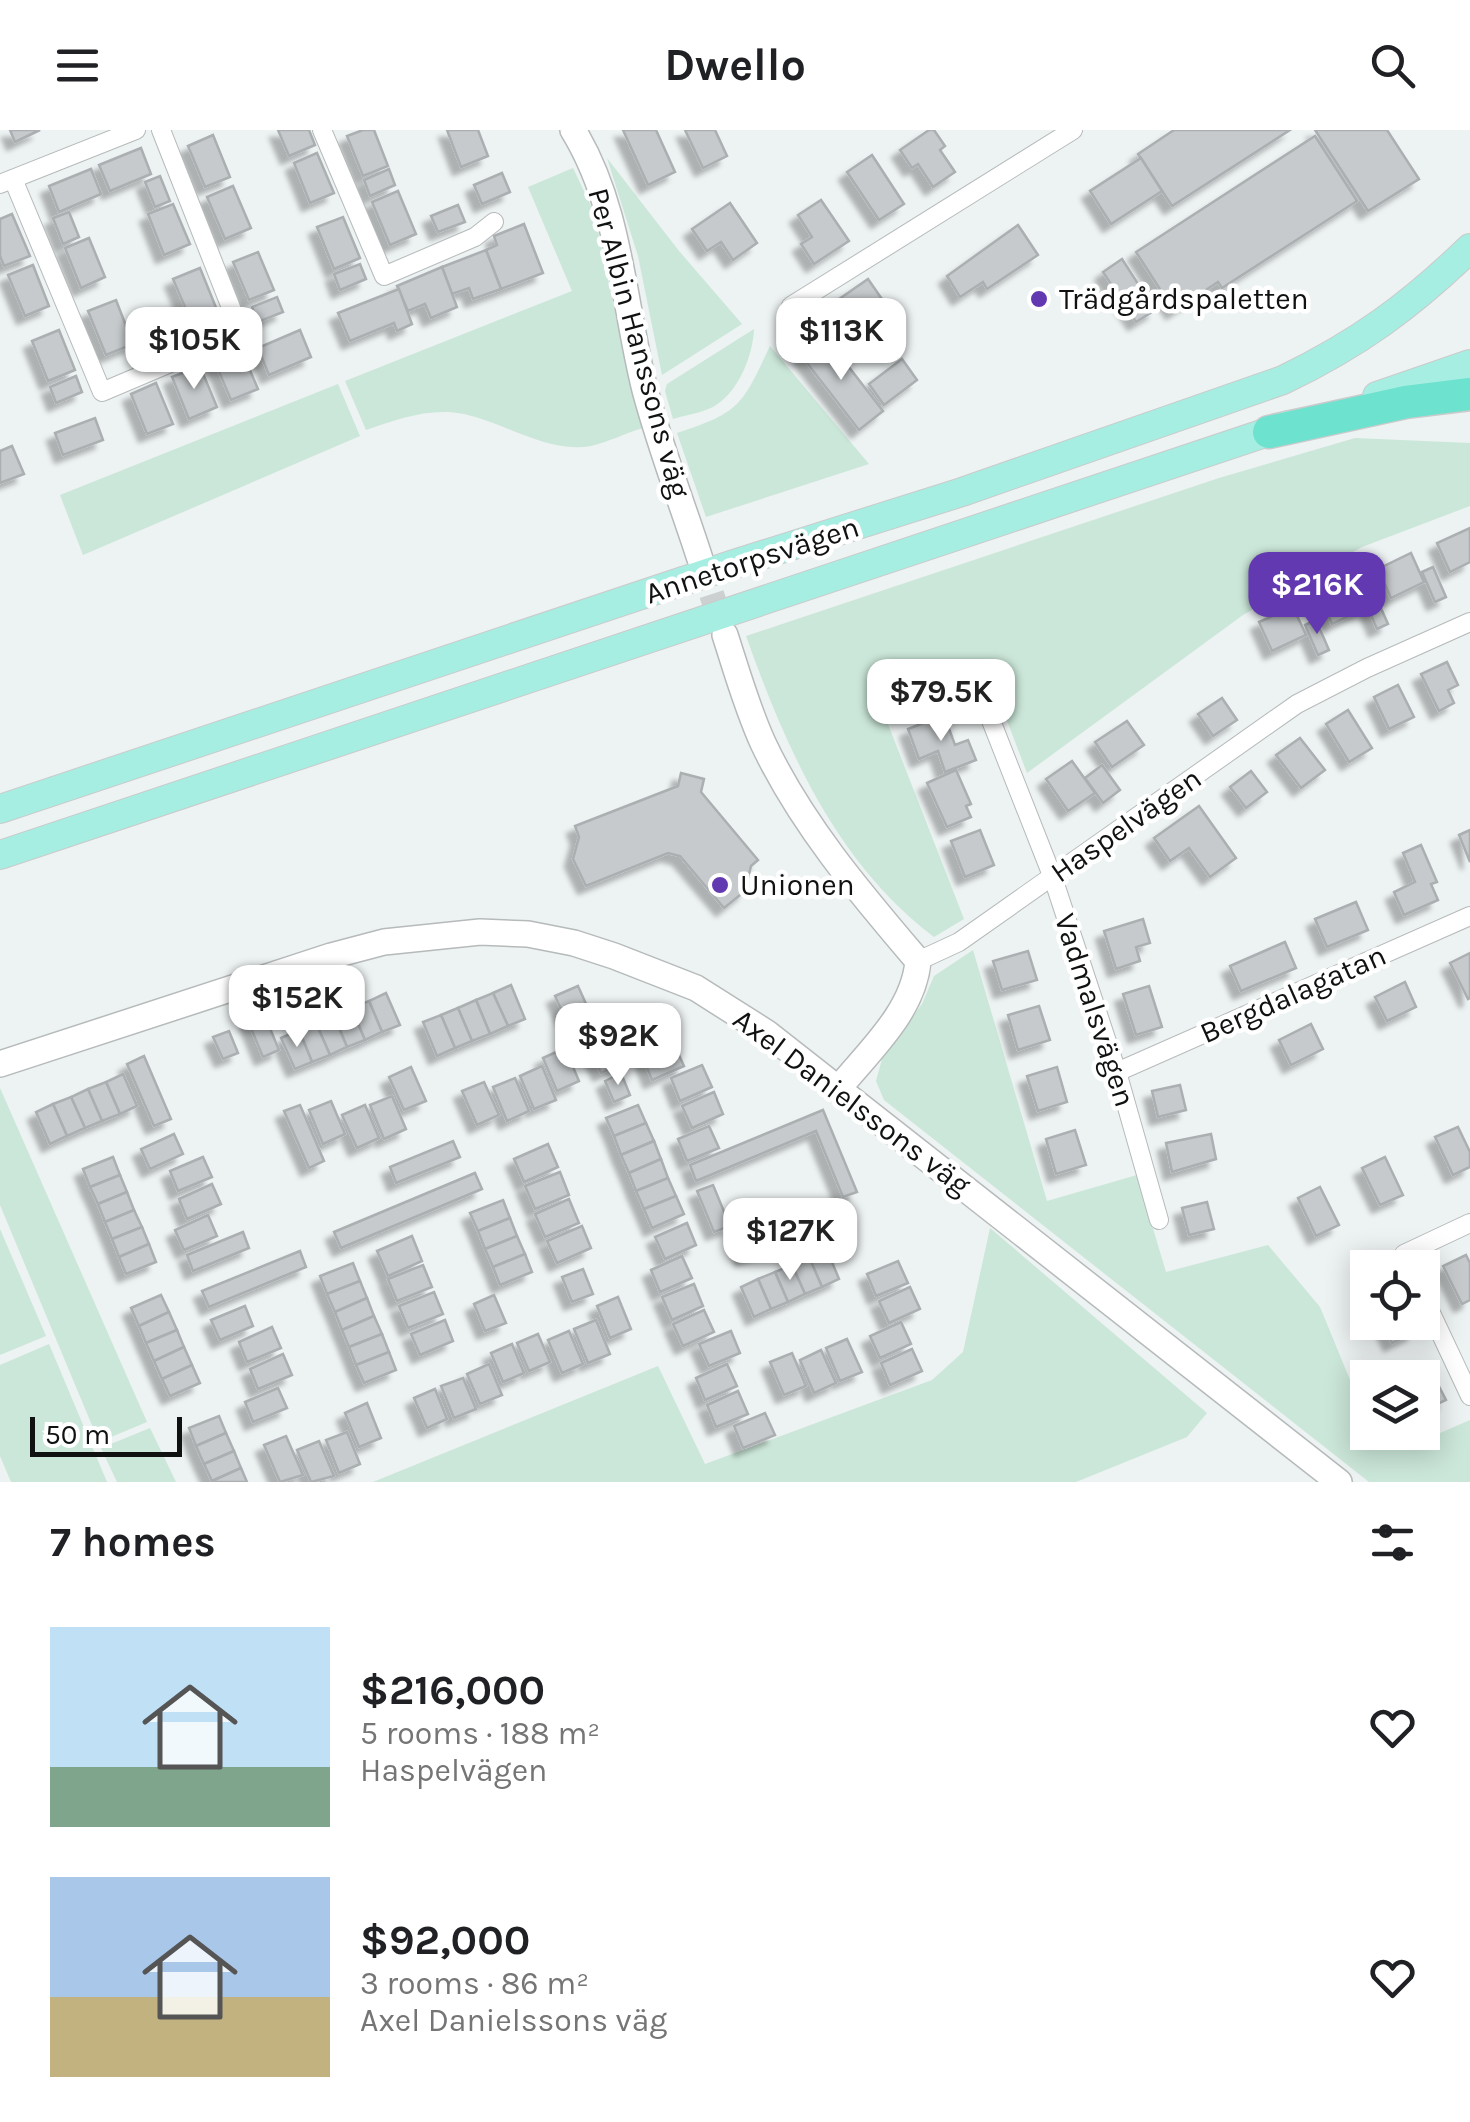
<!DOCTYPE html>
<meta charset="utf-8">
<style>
:root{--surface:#fff;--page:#f6f6f6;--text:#202124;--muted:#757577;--accent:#6339b1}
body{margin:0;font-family:Karla,sans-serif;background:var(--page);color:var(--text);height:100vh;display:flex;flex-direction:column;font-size:38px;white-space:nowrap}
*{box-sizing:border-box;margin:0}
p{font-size:32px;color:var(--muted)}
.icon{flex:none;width:55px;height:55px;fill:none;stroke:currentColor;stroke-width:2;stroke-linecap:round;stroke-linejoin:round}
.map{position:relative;height:1352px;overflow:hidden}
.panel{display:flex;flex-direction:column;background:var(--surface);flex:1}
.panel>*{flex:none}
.fabs{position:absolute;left:1350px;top:1120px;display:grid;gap:20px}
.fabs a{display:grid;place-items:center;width:90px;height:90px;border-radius:0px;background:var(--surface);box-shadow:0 5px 25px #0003;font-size:50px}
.scale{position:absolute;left:30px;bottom:25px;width:152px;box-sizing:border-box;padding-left:10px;border:5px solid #101212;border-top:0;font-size:28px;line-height:35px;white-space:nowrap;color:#101212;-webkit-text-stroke:8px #fff;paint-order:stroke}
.price{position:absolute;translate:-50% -85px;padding:0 22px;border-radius:20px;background:#fff;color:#222;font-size:32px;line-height:65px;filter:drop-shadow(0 2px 5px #0008)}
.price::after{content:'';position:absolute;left:50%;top:60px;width:30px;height:22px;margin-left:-15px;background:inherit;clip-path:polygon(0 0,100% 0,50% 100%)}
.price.selected{background:var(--accent);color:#fff}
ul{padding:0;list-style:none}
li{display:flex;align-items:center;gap:30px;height:250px;padding:0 50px}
li span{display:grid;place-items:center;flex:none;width:280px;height:200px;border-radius:0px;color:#555}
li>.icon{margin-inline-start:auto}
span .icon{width:120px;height:120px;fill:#fffc;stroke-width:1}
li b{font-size:42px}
h2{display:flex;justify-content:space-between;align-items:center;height:120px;padding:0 50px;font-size:42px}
header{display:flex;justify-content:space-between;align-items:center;height:130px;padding:0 50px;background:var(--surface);font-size:45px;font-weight:700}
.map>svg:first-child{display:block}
</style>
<header><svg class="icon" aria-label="menu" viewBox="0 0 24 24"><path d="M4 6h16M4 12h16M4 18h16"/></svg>Dwello<svg class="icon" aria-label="search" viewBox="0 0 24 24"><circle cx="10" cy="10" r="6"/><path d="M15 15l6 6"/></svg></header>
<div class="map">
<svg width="1470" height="1352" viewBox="0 0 1470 1352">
<defs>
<filter id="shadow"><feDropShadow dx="-8" dy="8" stdDeviation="2.5" flood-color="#0004"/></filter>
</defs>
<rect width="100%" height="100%" fill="#edf2f2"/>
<g fill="#cbe7d9">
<path d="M607 28 679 121 742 194 662 245 638 126Z"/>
<path d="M573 38 594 82 623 221 643 298C626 303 608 312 591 316 548 324 506 293 464 284 430 277 398 289 366 300L345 251 572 161 528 57Z"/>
<path d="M754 199C753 226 738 263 713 277 701 283 686 285 673 289L665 261 667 254Z"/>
<path d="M770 216 869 334 706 387 677 303C741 282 742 275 770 216Z"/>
<path d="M338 254 360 306 83 425 60 365Z"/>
<path d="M1355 308 1470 313V376L1362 417 1243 485 1027 643 990 546 886 589 964 789 934 807C836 733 786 618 746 506L1219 348Z"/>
<path d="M973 820 1047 1071 1137 1045 1166 1142 1268 1115 1320 1177 1350 1250 1367 1270 1368 1302 1397 1303 1410 1316 1470 1290V1352H1369L884 970 876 951 884 922 922 874 934 846Z"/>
<path d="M0 958 147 1292 99 1312 0 1075Z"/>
<path d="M990 1098 1207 1283 1187 1307 1076 1352H373L658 1236 705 1334 932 1250 963 1222Z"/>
<path d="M0 1099 46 1206 0 1225Z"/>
<path d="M49 1214 107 1352H11L0 1326V1235Z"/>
<path d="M150 1298 176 1352H117L101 1318Z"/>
</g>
<g fill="#c6cacc" stroke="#abafb1" stroke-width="2.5" filter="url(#shadow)">
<path d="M10 0H40L15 12Z"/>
<path d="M278 0H309L315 15 289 26Z"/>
<path d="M363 0H374L388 36 363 46 347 6Z"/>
<path d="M447 0H478L488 26 461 37Z"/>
<path d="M623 0H656L675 42 648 55Z"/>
<path d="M685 0H715L727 26 703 38Z"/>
<path d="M929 0H934L945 16 940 20 955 42 933 57 918 34 912 38 900 20Z"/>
<path d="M1174 0H1290L1172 76 1138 24Z"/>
<path d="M1315 0H1387L1419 49 1368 81Z"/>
<path d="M213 5 230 47 205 57 188 16Z"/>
<path d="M1315 6 1357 71 1222 158 1218 152 1174 181 1136 122Z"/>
<path d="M141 18 151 44 110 61 99 35Z"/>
<path d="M317 23 334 63 310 73 294 33Z"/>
<path d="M872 25 904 74 879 90 847 42Z"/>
<path d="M1141 28 1162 61 1111 94 1090 61Z"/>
<path d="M91 39 101 64 59 82 49 56Z"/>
<path d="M389 39 395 55 370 66 364 50Z"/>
<path d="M502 43 510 62 482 74 474 55Z"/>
<path d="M160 46 170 71 155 77 145 52Z"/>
<path d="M233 56 251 98 225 109 207 67Z"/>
<path d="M398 61 416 104 390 115 372 72Z"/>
<path d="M821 70 849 111 814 134 801 114 812 107 798 85Z"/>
<path d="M730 73 757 113 733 130 721 112 707 121 692 99Z"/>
<path d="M173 74 190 114 164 125 148 84Z"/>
<path d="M458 75 465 92 438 102 431 86Z"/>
<path d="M69 82 79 107 63 114 53 88Z"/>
<path d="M12 84 30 126 4 136 0 126V89Z"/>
<path d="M343 87 360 128 334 139 317 97Z"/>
<path d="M524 94 543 143 501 159 486 120 497 115 494 106Z"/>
<path d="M1018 95 1038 125 987 159 983 152 960 167 947 146Z"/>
<path d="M89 108 105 147 81 158 65 118Z"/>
<path d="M486 120 501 159 473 169 469 158 452 164 442 137Z"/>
<path d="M258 122 274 160 249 170 233 132Z"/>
<path d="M1122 129 1155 180 1136 192 1103 142Z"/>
<path d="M360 134 366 149 340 160 334 144Z"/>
<path d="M33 135 49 176 25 186 8 145Z"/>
<path d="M442 137 457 177 431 188 425 174 408 181 397 156Z"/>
<path d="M200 138 217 180 191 191 173 149Z"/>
<path d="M868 149 893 185 873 198 862 181 833 202 819 183Z"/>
<path d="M399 159 412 194 397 201 394 193 350 211 338 183Z"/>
<path d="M277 167 283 182 258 192 252 177Z"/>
<path d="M116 170 133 214 106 225 88 181Z"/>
<path d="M59 200 75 240 48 251 32 211Z"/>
<path d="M300 200 311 227 269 245 258 218Z"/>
<path d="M824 205 883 281 859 300 800 224Z"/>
<path d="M241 219 258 259 231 270 214 230Z"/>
<path d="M902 229 917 250 884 275 869 254Z"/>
<path d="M200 236 217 277 189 289 172 247Z"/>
<path d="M76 246 82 262 56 273 50 257Z"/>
<path d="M156 253 173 294 147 304 131 264Z"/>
<path d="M95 288 103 310 63 325 55 303Z"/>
<path d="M12 316 24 344 0 353V321Z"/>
<path d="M1470 398V432L1450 442 1437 413Z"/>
<path d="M1411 423 1424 452 1391 468 1378 439Z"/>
<path d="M1433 437 1446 467 1435 472 1422 442Z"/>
<path d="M1353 450 1366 478 1332 494 1319 465Z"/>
<path d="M1375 465 1388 494 1377 499 1364 469Z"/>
<path d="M1293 477 1306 505 1272 521 1259 492Z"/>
<path d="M1316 490 1329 520 1318 525 1305 495Z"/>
<path d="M1447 532 1458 555 1448 560 1454 573 1439 581 1421 544Z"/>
<path d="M1398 555 1414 587 1389 599 1374 567Z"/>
<path d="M1222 568 1237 590 1213 606 1198 584Z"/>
<path d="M1348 580 1372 618 1349 632 1326 594Z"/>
<path d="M944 585 955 615 968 610 976 630 945 642 938 621 919 629 908 599Z"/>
<path d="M1127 591 1144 615 1112 637 1095 612Z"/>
<path d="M1300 608 1325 640 1301 658 1276 625Z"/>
<path d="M1072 631 1095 663 1068 681 1046 649Z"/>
<path d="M1102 635 1120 660 1103 673 1085 648Z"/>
<path d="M956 640 971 674 966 676 971 687 947 697 927 653Z"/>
<path d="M1251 641 1267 662 1246 678 1230 657Z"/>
<path d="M681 643 704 649 701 662 758 730 751 736 745 761 724 778 680 726 668 723 586 756 573 729 579 707 575 696 678 656Z"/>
<path d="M1199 676 1236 728 1210 747 1189 718 1170 731 1154 708Z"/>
<path d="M980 700 994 735 965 747 951 711Z"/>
<path d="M1470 700V732L1459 705Z"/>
<path d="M1421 715 1437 752 1431 754 1438 770 1404 785 1394 762 1415 752 1403 723Z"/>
<path d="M1356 772 1368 800 1327 817 1315 789Z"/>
<path d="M1143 789 1150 813 1136 817 1140 831 1116 839 1104 801Z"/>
<path d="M1285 812 1296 838 1241 861 1230 836Z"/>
<path d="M1028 821 1037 850 1002 860 993 831Z"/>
<path d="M1470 823V868L1468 869 1450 833Z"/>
<path d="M1405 852 1416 877 1387 891 1375 867Z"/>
<path d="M511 855 525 889 508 896 493 863Z"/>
<path d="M578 856 587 876 564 886 555 866Z"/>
<path d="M1149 856 1162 897 1136 905 1123 864Z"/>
<path d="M386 863 400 895 382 902 369 871Z"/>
<path d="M493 863 508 896 490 904 476 870Z"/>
<path d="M476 870 490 904 472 911 458 878Z"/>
<path d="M369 871 382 902 365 910 351 878Z"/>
<path d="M1039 876 1050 910 1018 920 1008 885Z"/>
<path d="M351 878 365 910 347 917 334 886Z"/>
<path d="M458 878 472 911 455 918 441 885Z"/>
<path d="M612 879 622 902 590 915 581 893Z"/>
<path d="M264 884 279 920 263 927 248 891Z"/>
<path d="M441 885 455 918 437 926 423 892Z"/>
<path d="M334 886 347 917 330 925 316 893Z"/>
<path d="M316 893 330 925 312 932 299 900Z"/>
<path d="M1311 894 1323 919 1291 935 1279 910Z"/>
<path d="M299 900 312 932 295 939 281 908Z"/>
<path d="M229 901 238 923 223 929 213 907Z"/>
<path d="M623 908 632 930 601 943 591 921Z"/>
<path d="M674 914 684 936 652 950 643 928Z"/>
<path d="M565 918 579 951 557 961 543 928Z"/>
<path d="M144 926 171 989 154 996 127 934Z"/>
<path d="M702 935 712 957 680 971 671 948Z"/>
<path d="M542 936 556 970 534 979 520 946Z"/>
<path d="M411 937 426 971 404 980 389 947Z"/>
<path d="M1057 937 1067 972 1038 981 1027 946Z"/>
<path d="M621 943 630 965 614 972 605 951Z"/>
<path d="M123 944 137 976 120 984 106 952Z"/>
<path d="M515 948 529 981 507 991 493 957Z"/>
<path d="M106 952 120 984 102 991 88 959Z"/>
<path d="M484 952 499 985 477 995 462 961Z"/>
<path d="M1180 955 1186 980 1158 987 1152 961Z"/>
<path d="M88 959 102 991 85 998 71 967Z"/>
<path d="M714 962 723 984 692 998 682 976Z"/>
<path d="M392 966 406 999 384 1009 370 975Z"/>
<path d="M71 967 85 998 67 1006 53 974Z"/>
<path d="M331 971 345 1004 323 1014 309 980Z"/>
<path d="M53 974 67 1006 50 1014 36 982Z"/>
<path d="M300 975 324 1031 309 1038 284 981Z"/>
<path d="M365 975 379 1008 357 1018 342 985Z"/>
<path d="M638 975 646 993 614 1006 606 988Z"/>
<path d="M823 980 857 1062 843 1067 816 1001 696 1051 690 1035Z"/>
<path d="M646 993 654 1011 621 1025 614 1006Z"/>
<path d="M709 996 719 1018 687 1031 678 1009Z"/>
<path d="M1458 997 1470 1022V1037L1453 1045 1435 1007Z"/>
<path d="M1075 1000 1086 1035 1056 1044 1046 1009Z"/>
<path d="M174 1004 183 1024 150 1039 141 1019Z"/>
<path d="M1211 1004 1216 1029 1172 1042 1166 1013Z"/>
<path d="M453 1011 460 1027 396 1053 390 1037Z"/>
<path d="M654 1011 661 1029 629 1043 621 1025Z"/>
<path d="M548 1014 558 1037 524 1052 514 1029Z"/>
<path d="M113 1027 120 1045 90 1057 83 1039Z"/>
<path d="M203 1027 212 1047 178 1061 170 1041Z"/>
<path d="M1385 1027 1403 1065 1380 1075 1362 1038Z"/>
<path d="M661 1029 668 1048 636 1061 629 1043Z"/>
<path d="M560 1042 569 1065 535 1079 525 1056Z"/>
<path d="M475 1043 482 1059 341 1118 334 1102Z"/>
<path d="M120 1045 127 1062 98 1074 90 1057Z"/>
<path d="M668 1048 676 1066 644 1079 636 1061Z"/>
<path d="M212 1054 221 1074 187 1089 179 1069Z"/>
<path d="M713 1055 730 1096 714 1102 697 1061Z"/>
<path d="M1320 1057 1339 1095 1316 1106 1298 1068Z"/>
<path d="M127 1062 134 1080 105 1092 98 1074Z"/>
<path d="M676 1066 684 1084 652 1098 644 1079Z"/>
<path d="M569 1069 579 1093 545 1107 535 1084Z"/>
<path d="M503 1070 510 1088 478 1101 470 1083Z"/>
<path d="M1207 1072 1214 1099 1189 1105 1182 1078Z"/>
<path d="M822 1077 828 1093 744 1128 737 1112Z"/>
<path d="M134 1080 142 1097 112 1109 105 1092Z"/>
<path d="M208 1085 217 1106 184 1120 175 1100Z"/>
<path d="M510 1088 517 1106 485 1119 478 1101Z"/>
<path d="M687 1093 696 1115 665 1129 655 1107Z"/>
<path d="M582 1096 591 1118 557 1133 547 1111Z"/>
<path d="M142 1097 149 1114 119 1127 112 1109Z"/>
<path d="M243 1102 249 1118 193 1141 187 1125Z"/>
<path d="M412 1106 422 1131 388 1146 377 1121Z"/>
<path d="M517 1106 525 1124 493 1137 485 1119Z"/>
<path d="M149 1114 156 1132 126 1144 119 1127Z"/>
<path d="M827 1120 839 1149 822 1157 809 1127Z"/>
<path d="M300 1121 306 1137 209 1177 202 1161Z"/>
<path d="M525 1124 532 1142 500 1155 493 1137Z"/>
<path d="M1466 1125 1470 1133V1170L1462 1174 1443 1136Z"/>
<path d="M682 1126 692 1148 660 1162 651 1140Z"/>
<path d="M809 1127 822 1157 805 1164 792 1135Z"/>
<path d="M898 1131 908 1153 876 1166 867 1144Z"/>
<path d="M353 1133 360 1151 327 1164 320 1146Z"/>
<path d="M423 1135 432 1157 397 1171 388 1149Z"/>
<path d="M792 1135 805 1164 788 1172 775 1142Z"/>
<path d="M583 1139 593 1164 572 1172 562 1147Z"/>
<path d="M775 1142 788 1172 771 1179 758 1149Z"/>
<path d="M758 1149 771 1179 754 1187 741 1157Z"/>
<path d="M360 1151 367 1168 335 1182 327 1164Z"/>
<path d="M694 1154 703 1176 672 1190 662 1167Z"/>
<path d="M910 1157 920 1179 889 1193 879 1171Z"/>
<path d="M434 1162 443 1184 408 1198 399 1176Z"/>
<path d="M161 1165 169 1182 139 1196 131 1178Z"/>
<path d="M494 1165 506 1193 485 1201 474 1174Z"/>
<path d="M618 1167 631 1199 610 1208 597 1176Z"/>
<path d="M367 1168 374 1186 342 1200 335 1182Z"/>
<path d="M245 1176 253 1196 220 1210 211 1190Z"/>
<path d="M704 1180 714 1202 683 1216 673 1194Z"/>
<path d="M169 1182 177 1200 146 1213 139 1196Z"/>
<path d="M374 1186 382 1204 349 1217 342 1200Z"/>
<path d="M445 1190 453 1211 420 1225 411 1204Z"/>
<path d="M596 1190 610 1224 588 1233 574 1199Z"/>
<path d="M901 1192 911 1214 880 1228 870 1206Z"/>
<path d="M1382 1192H1410L1415 1202 1392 1213Z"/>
<path d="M272 1197 281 1218 247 1232 239 1212Z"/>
<path d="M177 1200 184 1217 154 1231 146 1213Z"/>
<path d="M569 1201 583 1234 562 1243 548 1210Z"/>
<path d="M731 1201 740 1223 709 1236 699 1214Z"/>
<path d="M382 1204 389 1222 356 1235 349 1217Z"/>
<path d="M538 1204 550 1232 529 1241 517 1213Z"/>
<path d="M847 1209 862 1242 840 1251 826 1218Z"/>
<path d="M512 1214 524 1243 503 1252 491 1223Z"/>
<path d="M184 1217 192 1235 162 1249 154 1231Z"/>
<path d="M912 1219 922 1241 890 1255 881 1233Z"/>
<path d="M821 1220 836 1253 814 1263 800 1230Z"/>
<path d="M389 1222 396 1240 364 1253 356 1235Z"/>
<path d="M792 1223 806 1256 784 1265 770 1232Z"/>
<path d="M283 1224 292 1245 258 1259 250 1239Z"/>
<path d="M1427 1233 1446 1270 1423 1281 1422 1248H1406L1405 1244Z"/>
<path d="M489 1234 502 1265 480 1274 467 1244Z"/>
<path d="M727 1234 737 1256 705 1270 696 1248Z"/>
<path d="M192 1235 200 1253 170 1266 162 1249Z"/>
<path d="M463 1248 476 1279 454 1288 441 1256Z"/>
<path d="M278 1258 287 1278 253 1292 245 1272Z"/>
<path d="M435 1259 447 1289 427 1298 414 1268Z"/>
<path d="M738 1261 748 1284 716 1297 707 1275Z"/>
<path d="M367 1273 381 1308 359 1317 345 1283Z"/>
<path d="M765 1283 775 1305 743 1318 734 1296Z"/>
<path d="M219 1286 226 1303 196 1316 189 1298Z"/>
<path d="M347 1302 360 1334 339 1343 326 1310Z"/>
<path d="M226 1303 234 1321 204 1334 196 1316Z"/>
<path d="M286 1306 303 1345 280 1352 264 1315Z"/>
<path d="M319 1311 334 1346 311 1352 297 1320Z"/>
<path d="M234 1321 241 1338 212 1351 204 1334Z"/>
<path d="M241 1338 247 1352H212V1351Z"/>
</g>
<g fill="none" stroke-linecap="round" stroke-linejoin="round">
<path stroke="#ccd0d0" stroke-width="25" stroke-dasharray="25 12" stroke-linecap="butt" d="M700 429 725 505"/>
<g stroke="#b6baba" stroke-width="20">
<g id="street">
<path d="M322 0 384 146 475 107 494 92"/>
<path d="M13 49 102 262 241 203 161 0"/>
<path d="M0 54 136 0"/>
<path d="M791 176 1073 0"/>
<path d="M979 560 1053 748 1117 942 1159 1090"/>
<path d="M918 831 959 812 1297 574 1367 538 1470 492"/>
<path d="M1117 942 1470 786"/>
<path d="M1410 1138 1404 1124 1470 1093"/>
<path d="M1422 1164 1470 1266"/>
</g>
</g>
<g stroke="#b6baba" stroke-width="28">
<g id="secondary">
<path d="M573 0C621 78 623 173 645 260 660 317 682 373 700 429"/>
<path d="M725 505C737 542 747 578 763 613 801 694 861 764 918 831 914 881 869 921 839 958"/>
<path d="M0 934 331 826 384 812 480 802 528 804 574 813 614 826 696 858 767 903 1339 1352"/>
</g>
</g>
<g stroke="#cacbcb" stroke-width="30">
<g id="primary">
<path d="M1377 266 1470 234"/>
<path d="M0 679 737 433 962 362 1283 250C1358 214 1410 176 1470 118"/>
<path d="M0 725 1289 295"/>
</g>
</g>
<g stroke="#cacbcb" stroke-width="35">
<path id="highway" d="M1269 302 1406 272 1470 264"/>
</g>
<use href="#street" stroke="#fff" stroke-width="18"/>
<use href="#secondary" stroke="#fff" stroke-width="25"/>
<use href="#primary" stroke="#a7eee2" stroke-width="28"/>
<use href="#highway" stroke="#6ce2cf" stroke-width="32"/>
</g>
<g fill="#6339b1" stroke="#fff" stroke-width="4">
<circle cx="1039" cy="169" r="10"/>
<circle cx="720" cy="755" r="10"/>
</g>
<g text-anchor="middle" stroke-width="9" stroke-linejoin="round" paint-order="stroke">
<g font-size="30" fill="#101212" stroke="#fff" text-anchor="start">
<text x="1059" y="179">Trädgårdspaletten</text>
<text x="740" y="765">Unionen</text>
</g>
<g font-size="30" fill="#101212" stroke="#fff">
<text transform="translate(639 213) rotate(75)" y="10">Per Albin Hanssons väg</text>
<text transform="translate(752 430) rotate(-18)" y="10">Annetorpsvägen</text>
<text transform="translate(1126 695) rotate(-35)" y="10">Haspelvägen</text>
<text transform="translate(1293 864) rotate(-24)" y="10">Bergdalagatan</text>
<text transform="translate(1095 880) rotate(72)" y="10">Vadmalsvägen</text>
<text transform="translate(852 972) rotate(37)" y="10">Axel Danielssons väg</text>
</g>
</g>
</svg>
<div class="fabs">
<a><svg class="icon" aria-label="locate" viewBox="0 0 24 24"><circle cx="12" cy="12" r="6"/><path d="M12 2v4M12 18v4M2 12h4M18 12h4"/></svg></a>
<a><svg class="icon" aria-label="layers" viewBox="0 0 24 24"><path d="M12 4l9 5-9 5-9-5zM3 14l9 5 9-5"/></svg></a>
</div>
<div class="scale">50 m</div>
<b class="price" style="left:841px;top:253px">$113K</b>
<b class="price" style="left:194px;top:262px">$105K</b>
<b class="price selected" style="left:1317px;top:507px">$216K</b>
<b class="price" style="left:941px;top:614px">$79.5K</b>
<b class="price" style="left:297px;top:920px">$152K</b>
<b class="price" style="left:618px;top:958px">$92K</b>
<b class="price" style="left:790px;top:1153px">$127K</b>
</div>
<section class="panel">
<h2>7 homes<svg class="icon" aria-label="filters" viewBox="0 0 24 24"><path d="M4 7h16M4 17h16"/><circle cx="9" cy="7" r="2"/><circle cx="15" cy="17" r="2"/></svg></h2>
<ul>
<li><span style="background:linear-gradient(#bfe0f5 70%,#7fa58c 0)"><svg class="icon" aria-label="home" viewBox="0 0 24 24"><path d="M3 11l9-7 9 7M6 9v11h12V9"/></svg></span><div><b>$216,000</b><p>5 rooms · 188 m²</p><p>Haspelvägen</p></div><svg class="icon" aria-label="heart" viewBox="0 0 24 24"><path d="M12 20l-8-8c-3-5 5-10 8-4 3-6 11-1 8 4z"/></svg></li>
<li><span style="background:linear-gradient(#a9c7e8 60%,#c2b280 0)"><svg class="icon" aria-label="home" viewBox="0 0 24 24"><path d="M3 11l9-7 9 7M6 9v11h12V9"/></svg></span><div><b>$92,000</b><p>3 rooms · 86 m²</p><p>Axel Danielssons väg</p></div><svg class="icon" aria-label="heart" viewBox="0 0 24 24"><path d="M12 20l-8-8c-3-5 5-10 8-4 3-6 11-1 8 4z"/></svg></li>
</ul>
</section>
